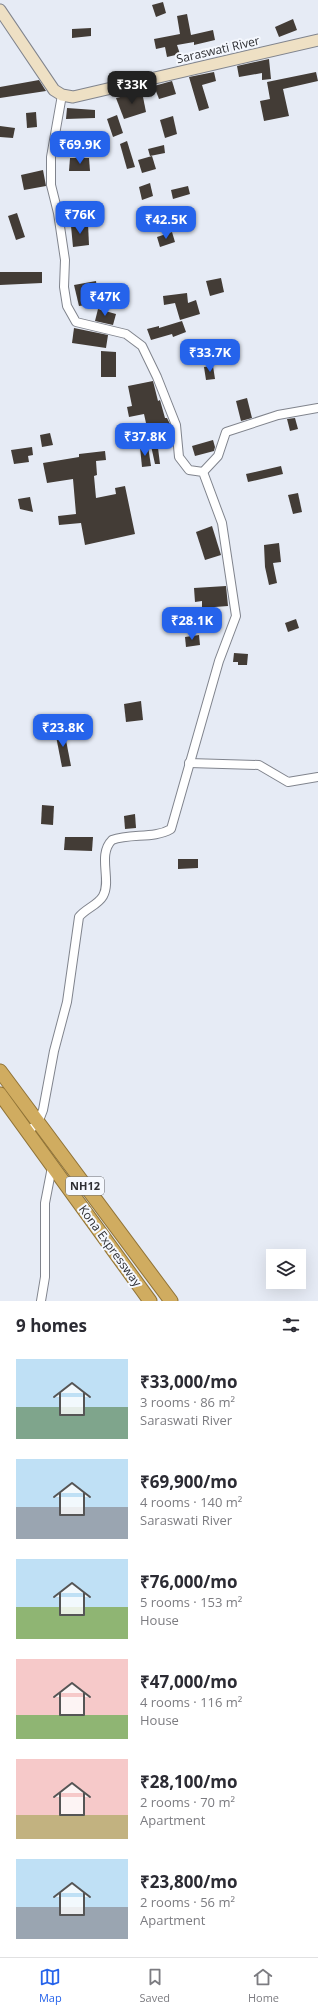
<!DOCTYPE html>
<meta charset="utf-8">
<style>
:root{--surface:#fff;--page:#f7f7f7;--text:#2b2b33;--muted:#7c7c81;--line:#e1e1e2;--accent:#2563eb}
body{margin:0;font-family:"Open Sans",sans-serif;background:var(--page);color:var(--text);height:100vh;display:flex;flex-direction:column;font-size:15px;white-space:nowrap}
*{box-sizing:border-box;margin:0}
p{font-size:13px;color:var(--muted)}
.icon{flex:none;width:22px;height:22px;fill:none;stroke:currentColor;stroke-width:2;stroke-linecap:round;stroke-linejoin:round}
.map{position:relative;height:1301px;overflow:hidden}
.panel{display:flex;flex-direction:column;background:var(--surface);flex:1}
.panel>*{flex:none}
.fabs{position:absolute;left:266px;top:1249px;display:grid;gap:8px}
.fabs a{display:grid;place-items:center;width:40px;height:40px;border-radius:0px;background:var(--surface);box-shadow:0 4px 16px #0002;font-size:20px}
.price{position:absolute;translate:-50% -34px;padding:0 9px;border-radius:8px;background:var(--accent);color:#fff;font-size:13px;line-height:26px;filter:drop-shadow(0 1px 2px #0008)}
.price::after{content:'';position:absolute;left:50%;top:24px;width:12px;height:9px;margin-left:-6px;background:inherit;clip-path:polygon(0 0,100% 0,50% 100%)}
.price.on{background:#222;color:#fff}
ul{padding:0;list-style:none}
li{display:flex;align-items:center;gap:12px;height:100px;padding:0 16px}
li span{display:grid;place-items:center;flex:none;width:112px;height:80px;border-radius:0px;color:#555}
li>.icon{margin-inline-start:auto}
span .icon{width:48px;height:48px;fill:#fffc;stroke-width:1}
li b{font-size:17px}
h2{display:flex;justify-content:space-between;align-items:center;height:48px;padding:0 16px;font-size:17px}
.dock{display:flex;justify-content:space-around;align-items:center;height:56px;border-top:1px solid var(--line);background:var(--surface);font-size:11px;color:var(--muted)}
.dock a{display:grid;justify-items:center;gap:2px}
.dock .on{color:var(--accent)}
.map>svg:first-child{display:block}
</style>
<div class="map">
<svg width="318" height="1301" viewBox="0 0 318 1301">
<rect width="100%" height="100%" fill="#e6ebf5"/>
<g fill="#433c36">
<path d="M163 2 166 13 156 17 152 5Z"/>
<path d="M187 14 191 35 213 30 215 40 194 45V42L177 45 180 54 167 57 165 47 156 49 154 39 180 34 177 16Z"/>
<path d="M293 19 297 30 279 37 275 27Z"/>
<path d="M91 28V36L72 38V29Z"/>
<path d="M269 59 271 79 262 80V73L239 77 237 66Z"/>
<path d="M214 72 216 81 202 85 209 108 199 111 189 77Z"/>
<path d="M316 72 318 81 283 89 289 116 264 121 260 101 270 99 267 82Z"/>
<path d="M39 80 46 91 0 98V87Z"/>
<path d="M172 81 176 94 159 99 154 86Z"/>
<path d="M142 92 146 112 124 119 116 98Z"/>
<path d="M67 108 95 110V118L66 119Z"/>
<path d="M36 112 37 127 27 128 26 113Z"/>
<path d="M117 115 123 133 113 137 107 119Z"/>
<path d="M173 116 177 134 165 138 160 120Z"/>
<path d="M0 126 15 128 13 138 0 137Z"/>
<path d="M127 141 135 167 127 169 120 144Z"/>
<path d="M62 143H75L74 151 62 150Z"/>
<path d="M164 145 165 153 150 156 148 149Z"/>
<path d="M152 156 156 169 142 173 138 160Z"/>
<path d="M70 158H89L90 171H69Z"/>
<path d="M43 170 46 186 24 190 21 175Z"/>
<path d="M150 183 153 196 142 200 139 187Z"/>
<path d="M188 186 190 194 173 199 171 190Z"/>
<path d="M17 213 25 237 16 240 8 216Z"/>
<path d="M88 224 89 245 73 247 71 226Z"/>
<path d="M172 232 175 242 160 247 157 237Z"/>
<path d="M0 272H42V283L0 285Z"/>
<path d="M221 278 224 292 210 296 206 281Z"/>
<path d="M96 281 99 303 79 306 74 285Z"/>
<path d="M187 293 188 303 196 300 200 314 180 320 175 303 164 305 163 296Z"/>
<path d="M98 309 116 314 113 325 95 321Z"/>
<path d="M182 321 186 332 173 337 172 334 151 340 147 329 159 326V328Z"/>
<path d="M74 328 108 335 106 348 72 343Z"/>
<path d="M101 351 116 352V377H101Z"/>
<path d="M213 366 215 379 206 380 204 367Z"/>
<path d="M153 381 158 401 160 400 165 418H167L171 426 172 437 157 440 160 464H155L144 414 129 417 127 407 132 406 128 386Z"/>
<path d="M247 398 252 418 241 421 236 401Z"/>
<path d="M295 418 298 429 290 431 287 419Z"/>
<path d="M50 433 53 445 42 447 40 435Z"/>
<path d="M213 440 215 447 214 451 195 456 192 446Z"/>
<path d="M148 446 151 466 142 467 140 447Z"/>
<path d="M32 447 33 455 28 456 29 462 14 464 11 450Z"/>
<path d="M105 451 106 460 96 461 97 475 94 476 96 498 116 494 115 488 125 486 135 534 85 545 81 523 59 525 58 516 76 514 73 479 47 483 43 463 79 457V454Z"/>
<path d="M281 466 283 474 248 482 246 474Z"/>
<path d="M298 493 302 512 293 514 288 495Z"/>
<path d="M30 497 33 512 20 509 18 499Z"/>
<path d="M212 526 221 555 205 560 196 532Z"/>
<path d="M279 543 281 562 273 563 277 583 269 585 265 567 264 545Z"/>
<path d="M226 586 228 606 202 608V601L195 602 194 588Z"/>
<path d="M296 619 299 628 288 632 285 623Z"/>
<path d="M199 635 200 645 186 647 185 637Z"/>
<path d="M234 653 248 654 247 665H238V662H233Z"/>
<path d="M141 701 143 720 126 722 124 704Z"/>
<path d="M64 730 71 766 62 767 55 731Z"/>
<path d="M42 805 54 806 53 825 41 824Z"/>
<path d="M135 814 136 828 125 829 124 816Z"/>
<path d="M65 837H93L92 851 64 850Z"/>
<path d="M178 859H198V868L178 869Z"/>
</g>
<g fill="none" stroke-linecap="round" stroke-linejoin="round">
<g stroke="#80848d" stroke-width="10">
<g id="minor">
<path d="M203 472 218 456 226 432 278 415 318 408"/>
<path d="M189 763 259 765 288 782 318 777"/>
<path d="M27 1132 38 1123 43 1110 54 1051 67 1002 79 917C85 909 98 905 103 896 112 880 97 855 112 840 131 833 154 839 171 829L219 661 236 616 222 523 203 472 189 470 179 457 176 425 157 377 142 346 126 334 76 322 67 306 64 287 65 260 58 213 51 185V157L62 95"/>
<path d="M41 1301 45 1277V1203L52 1167"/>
</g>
</g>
<g stroke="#80848d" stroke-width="13">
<path id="secondary" d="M0 10 54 90 62 95 73 97 318 40"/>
</g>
<g stroke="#907337" stroke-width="15">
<g id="trunk">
<path d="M0 1071 171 1301"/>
<path d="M0 1094 150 1301"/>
</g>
</g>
<use href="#minor" stroke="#fff" stroke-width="8"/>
<use href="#secondary" stroke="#eee0c4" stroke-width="11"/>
<use href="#trunk" stroke="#d0ac60" stroke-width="13"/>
</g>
<g text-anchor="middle" stroke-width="4" stroke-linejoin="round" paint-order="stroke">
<rect fill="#f5f8fe" stroke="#6a6b70" stroke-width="1" x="66" y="1177" width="38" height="18" rx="3"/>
<g font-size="11" font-weight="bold" fill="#2e2f33">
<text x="85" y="1190">NH12</text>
</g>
<g font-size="12" fill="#2e2f33" stroke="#f5f8fe">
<text transform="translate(218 50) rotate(-13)" y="4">Saraswati River</text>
<text transform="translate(110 1246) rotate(54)" y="4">Kona Expressway</text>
</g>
</g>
</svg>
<div class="fabs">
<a><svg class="icon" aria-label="layers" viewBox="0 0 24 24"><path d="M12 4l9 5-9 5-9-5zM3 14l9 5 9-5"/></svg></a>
</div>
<b class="price on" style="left:132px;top:105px">₹33K</b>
<b class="price" style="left:80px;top:165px">₹69.9K</b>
<b class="price" style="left:80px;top:235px">₹76K</b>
<b class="price" style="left:166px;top:240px">₹42.5K</b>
<b class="price" style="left:105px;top:317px">₹47K</b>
<b class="price" style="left:210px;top:373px">₹33.7K</b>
<b class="price" style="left:145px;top:457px">₹37.8K</b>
<b class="price" style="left:192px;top:641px">₹28.1K</b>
<b class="price" style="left:63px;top:748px">₹23.8K</b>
</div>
<section class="panel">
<h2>9 homes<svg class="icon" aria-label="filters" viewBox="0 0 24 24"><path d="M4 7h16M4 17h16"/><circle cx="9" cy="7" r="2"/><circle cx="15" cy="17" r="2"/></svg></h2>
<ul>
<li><span style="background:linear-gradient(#bfe0f5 60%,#7fa58c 0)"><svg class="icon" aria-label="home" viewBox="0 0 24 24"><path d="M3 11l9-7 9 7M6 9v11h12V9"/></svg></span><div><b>₹33,000/mo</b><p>3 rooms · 86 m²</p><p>Saraswati River</p></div></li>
<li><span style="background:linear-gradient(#bfe0f5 60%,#9aa5b1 0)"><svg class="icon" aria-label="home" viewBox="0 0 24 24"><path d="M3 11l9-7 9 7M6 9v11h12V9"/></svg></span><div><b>₹69,900/mo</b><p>4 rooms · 140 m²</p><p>Saraswati River</p></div></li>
<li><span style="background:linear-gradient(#bfe0f5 60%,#8fb573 0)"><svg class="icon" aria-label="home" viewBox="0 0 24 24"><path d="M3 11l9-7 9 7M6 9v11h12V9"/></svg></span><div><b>₹76,000/mo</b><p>5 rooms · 153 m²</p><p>House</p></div></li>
<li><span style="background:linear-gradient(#f6c9c9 70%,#8fb573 0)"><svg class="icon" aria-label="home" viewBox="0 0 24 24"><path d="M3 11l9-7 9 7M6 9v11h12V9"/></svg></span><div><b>₹47,000/mo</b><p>4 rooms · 116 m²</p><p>House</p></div></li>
<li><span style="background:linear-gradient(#f6c9c9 70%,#c2b280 0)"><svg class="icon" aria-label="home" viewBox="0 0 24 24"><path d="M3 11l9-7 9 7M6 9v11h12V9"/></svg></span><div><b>₹28,100/mo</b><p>2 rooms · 70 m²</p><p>Apartment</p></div></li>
<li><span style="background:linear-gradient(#bfe0f5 60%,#9aa5b1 0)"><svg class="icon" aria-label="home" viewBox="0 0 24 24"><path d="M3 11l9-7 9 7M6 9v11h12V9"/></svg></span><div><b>₹23,800/mo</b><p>2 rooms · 56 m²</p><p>Apartment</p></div></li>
</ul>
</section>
<nav class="dock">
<a class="on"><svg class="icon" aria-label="map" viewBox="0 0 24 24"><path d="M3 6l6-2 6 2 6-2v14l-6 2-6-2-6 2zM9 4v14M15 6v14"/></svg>Map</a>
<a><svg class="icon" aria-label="saved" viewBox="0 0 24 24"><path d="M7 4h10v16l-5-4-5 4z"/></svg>Saved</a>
<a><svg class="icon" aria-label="home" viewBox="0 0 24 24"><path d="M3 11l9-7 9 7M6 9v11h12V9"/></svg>Home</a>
</nav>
